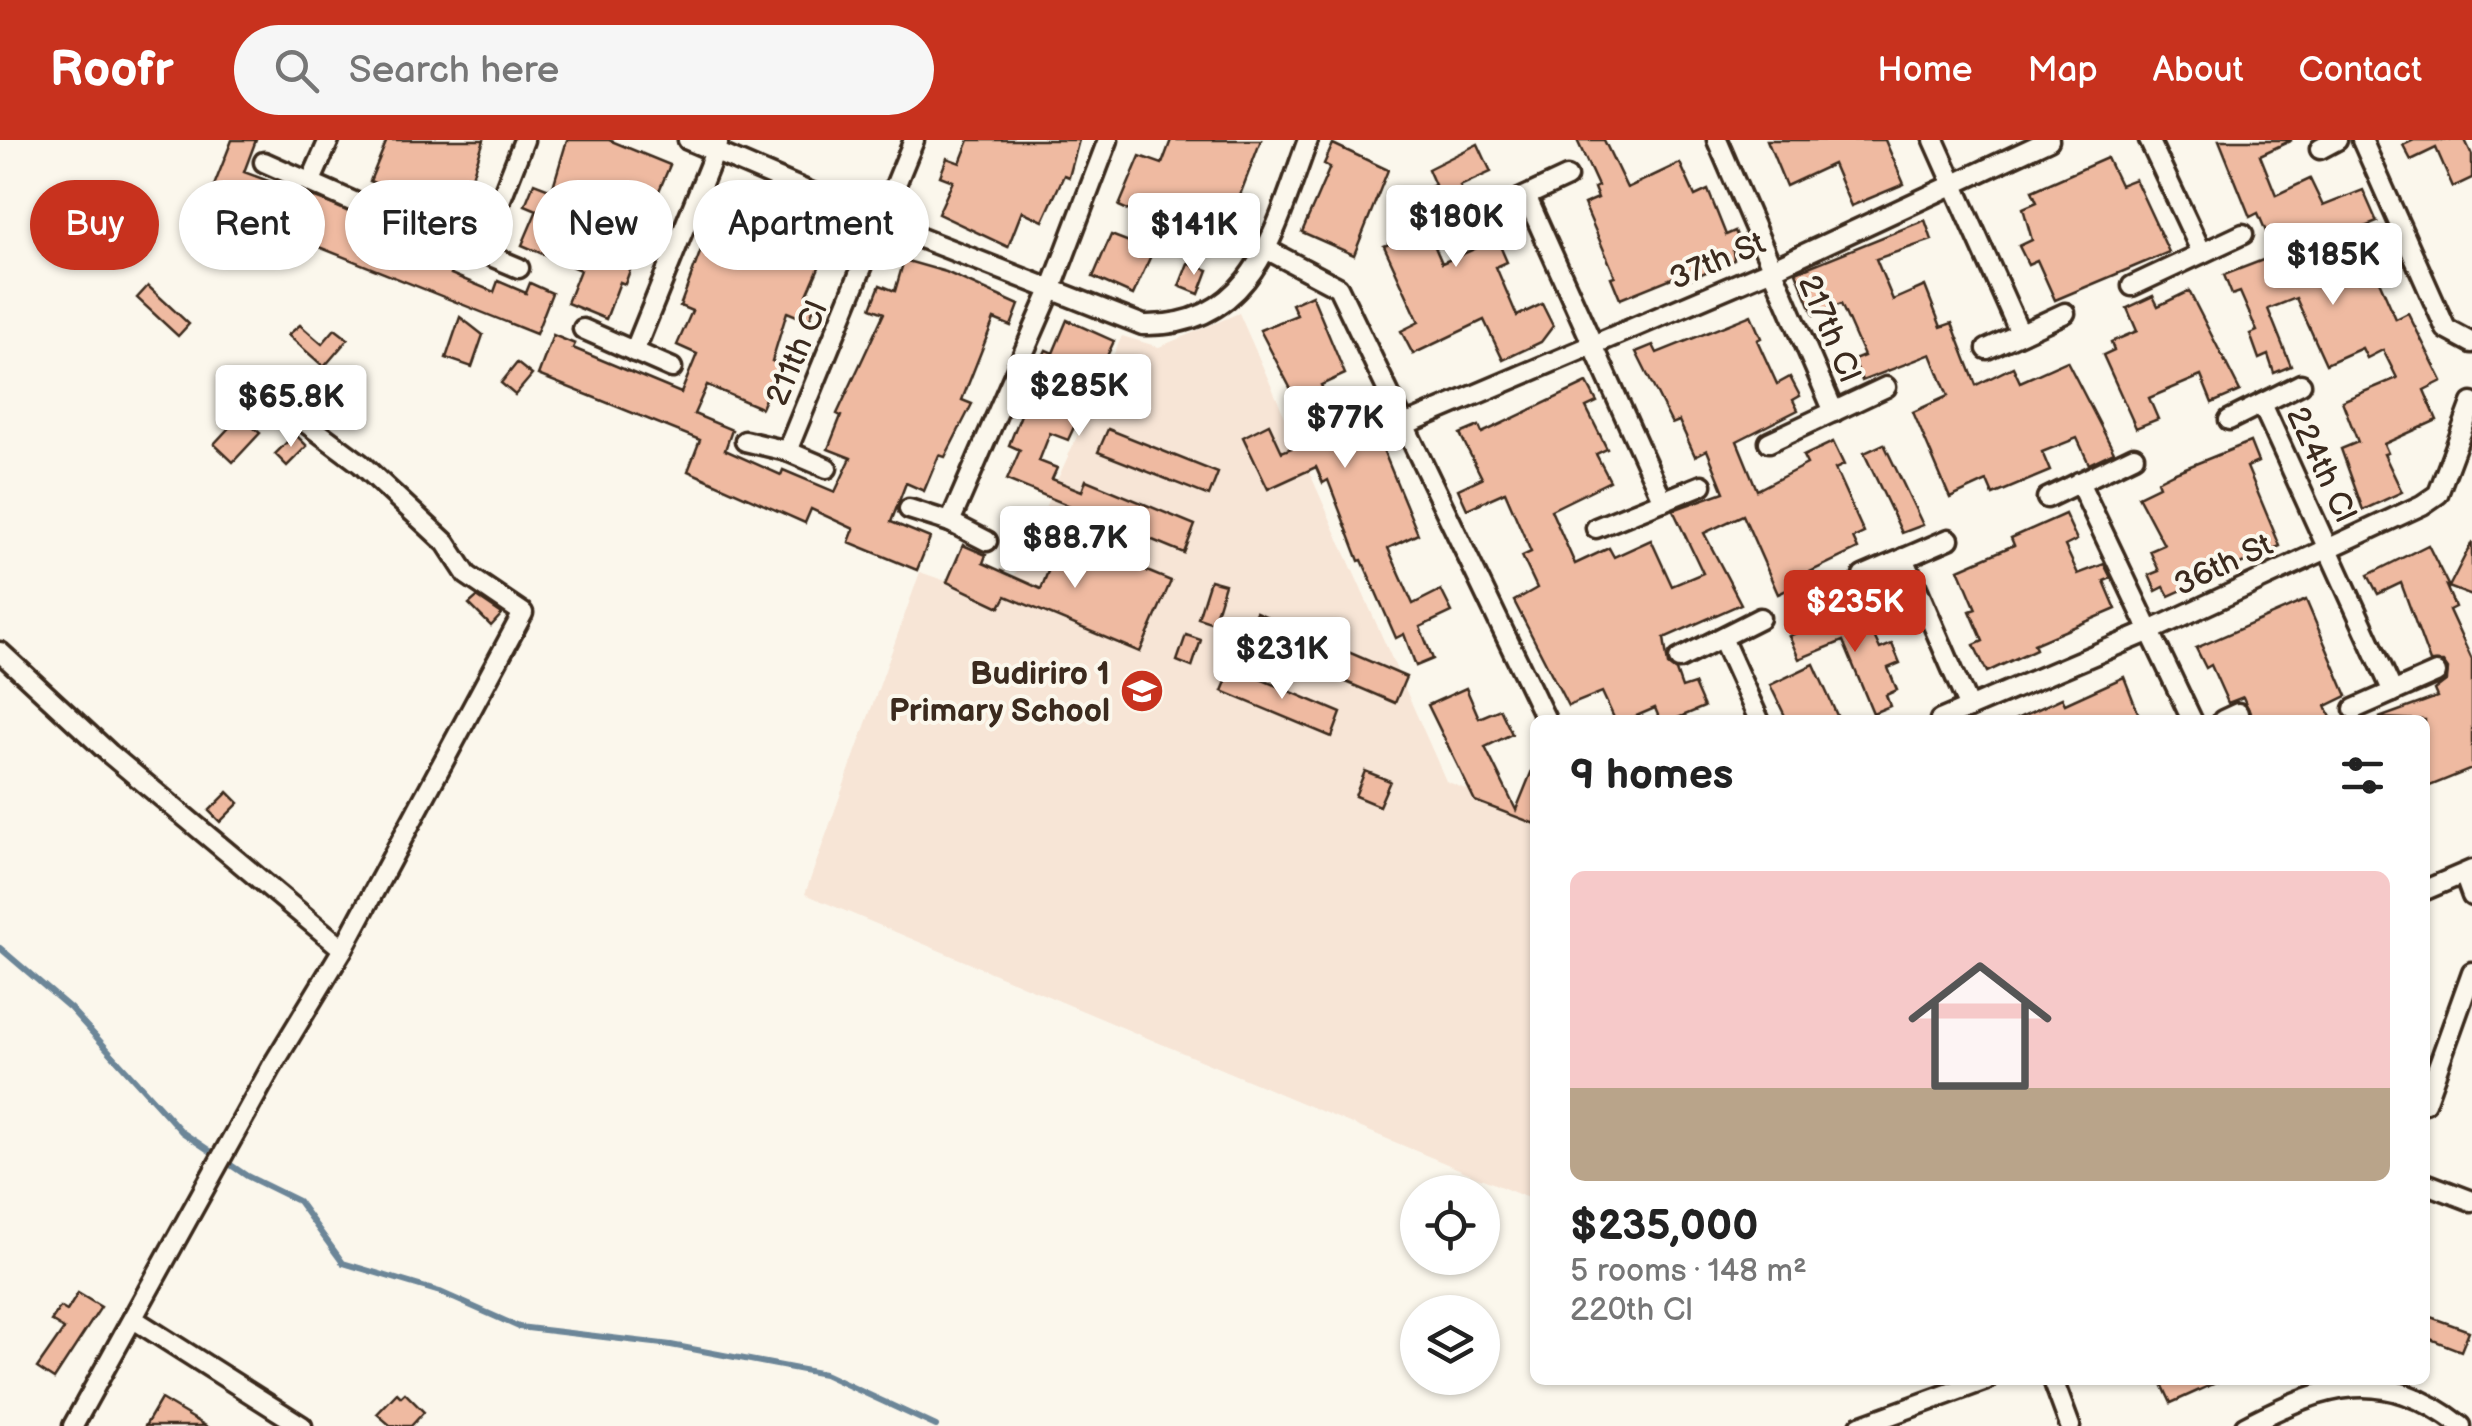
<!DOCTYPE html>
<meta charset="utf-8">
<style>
:root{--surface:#fff;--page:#f6f6f6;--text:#222;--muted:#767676;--accent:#c8321e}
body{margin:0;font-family:"Balsamiq Sans",sans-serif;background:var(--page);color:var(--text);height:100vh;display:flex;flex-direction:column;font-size:38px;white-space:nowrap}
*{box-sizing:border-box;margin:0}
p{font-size:32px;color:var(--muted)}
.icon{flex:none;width:55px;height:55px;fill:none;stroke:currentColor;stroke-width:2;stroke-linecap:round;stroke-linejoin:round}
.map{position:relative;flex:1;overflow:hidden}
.sheet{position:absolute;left:1530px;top:575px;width:900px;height:670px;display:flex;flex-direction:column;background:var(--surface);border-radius:15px;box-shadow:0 2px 8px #0004}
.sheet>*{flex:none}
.hud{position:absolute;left:30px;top:40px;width:950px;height:90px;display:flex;gap:20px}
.tools{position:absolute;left:1400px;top:1035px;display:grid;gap:20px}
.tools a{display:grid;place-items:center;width:100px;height:100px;border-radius:50%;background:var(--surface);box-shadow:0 2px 8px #0004;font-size:50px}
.price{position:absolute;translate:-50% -85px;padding:0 22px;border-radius:10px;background:#fff;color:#222;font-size:32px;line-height:65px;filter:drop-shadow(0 2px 5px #0008)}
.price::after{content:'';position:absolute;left:50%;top:60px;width:30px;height:22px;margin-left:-15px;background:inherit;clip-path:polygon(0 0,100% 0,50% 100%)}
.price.active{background:var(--accent);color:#fff}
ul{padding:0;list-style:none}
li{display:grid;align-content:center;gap:20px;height:530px;padding:0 40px}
li span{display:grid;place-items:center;height:310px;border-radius:15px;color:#555}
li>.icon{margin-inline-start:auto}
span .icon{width:180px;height:180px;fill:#fffc;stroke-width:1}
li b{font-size:42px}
h2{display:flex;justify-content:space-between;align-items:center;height:120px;padding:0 40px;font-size:42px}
.pill{padding:0 35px;border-radius:45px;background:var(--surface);box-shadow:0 2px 8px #0004;font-size:35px;line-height:90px}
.pill.active{background:var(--accent);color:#fff}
header{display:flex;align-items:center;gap:60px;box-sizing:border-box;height:140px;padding:0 50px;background:var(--accent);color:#fff}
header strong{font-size:48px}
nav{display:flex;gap:55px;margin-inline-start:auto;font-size:35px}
.search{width:700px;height:90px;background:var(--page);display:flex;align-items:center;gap:25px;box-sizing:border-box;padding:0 35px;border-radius:55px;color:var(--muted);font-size:38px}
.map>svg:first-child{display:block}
</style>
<header>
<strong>Roofr</strong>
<div class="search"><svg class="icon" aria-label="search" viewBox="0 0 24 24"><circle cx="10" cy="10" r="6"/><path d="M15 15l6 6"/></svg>Search here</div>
<nav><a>Home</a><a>Map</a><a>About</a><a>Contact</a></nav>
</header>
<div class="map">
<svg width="2472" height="1286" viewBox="0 0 2472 1286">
<rect width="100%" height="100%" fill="#fbf7ec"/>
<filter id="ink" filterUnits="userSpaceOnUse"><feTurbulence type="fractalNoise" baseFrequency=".01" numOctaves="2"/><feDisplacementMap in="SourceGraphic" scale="20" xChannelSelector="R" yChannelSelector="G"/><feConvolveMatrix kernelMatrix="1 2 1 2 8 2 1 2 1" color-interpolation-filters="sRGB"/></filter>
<g filter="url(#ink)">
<path fill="#f7e5d6" d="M1239 173 1446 641 1535 678V1061L805 754 920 432 1003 461 1122 196 1159 207Z"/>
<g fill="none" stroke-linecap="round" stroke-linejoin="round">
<path stroke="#6c8698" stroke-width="6" d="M0 808 70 868 182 992 247 1036 298 1061 343 1123 440 1152 519 1187 671 1205 824 1234 936 1286"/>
</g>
<g fill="#efbaa1" stroke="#3b2a1e" stroke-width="2.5">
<path d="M232 0H256L244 32 366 77 379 45 370 41 387 0H484L458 78 439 70 425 107 457 120 451 134 494 152 498 141 526 153 530 143 552 153 536 194 284 93 286 89 230 66 229 70 208 61Z"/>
<path d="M567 0H609L670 25 642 91 649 93 641 113 637 111 625 144 620 142 606 179 567 163 580 130 522 105 537 70 525 65 534 43 552 50Z"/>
<path d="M969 0H1079L1069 37 1064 35 1043 81 1022 71 1008 107 938 74 953 41 940 36 947 18 960 23Z"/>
<path d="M1171 0H1261L1240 55 1246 57 1238 78 1233 76 1218 111 1119 66 1140 16 1162 24Z"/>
<path d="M1577 0H1604L1627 48 1680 23 1695 56 1708 50 1726 95 1735 91 1742 107 1733 111 1734 120 1683 142 1679 135 1620 159 1611 137 1615 136 1584 64 1598 58 1594 48 1598 46Z"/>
<path d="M1767 0H1885L1904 44 1851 66 1833 24 1786 46Z"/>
<path d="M2219 0H2292L2260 15 2276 55 2310 39 2323 66 2363 50 2377 82 2357 90 2396 179 2408 173 2442 241 2424 250 2437 280 2384 304 2388 313 2384 314 2402 352 2363 370 2341 309 2358 302 2342 261 2397 238 2383 210 2367 218 2362 208 2326 224 2296 158 2268 169 2291 226 2274 233 2268 215 2259 219 2250 194 2257 191 2240 152 2232 155 2224 135 2276 115 2258 73 2250 77Z"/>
<path d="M2414 0H2465L2472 15V38L2453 47 2436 8 2411 20 2403 5Z"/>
<path d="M1333 4 1388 30 1354 115 1302 92 1330 27 1324 24Z"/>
<path d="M1478 4 1491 32 1460 46 1468 65 1425 84 1442 123 1497 99 1507 122 1496 127 1517 176 1542 164 1553 186 1541 202 1503 220 1484 180 1413 214 1401 191 1419 182 1384 106 1403 99 1389 64 1435 45 1428 29Z"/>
<path d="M2107 18 2120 45 2135 39 2169 112 2055 160 2037 120 2028 124 2019 106 2032 100 2023 68 2037 62 2032 51Z"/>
<path d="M733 47 836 88 807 155 817 159 809 181 787 172 772 221 780 224 761 268 707 245 694 274 732 290 725 310 781 335 783 330 835 352 851 318 828 309 841 276 837 274 884 173 871 168 880 145 895 151 904 120 946 132 1019 165 1011 186 994 179 962 260 972 264 945 317 939 315 924 351 906 343 898 364 891 382 930 398 917 430 849 402 854 389 811 369 805 383 688 331 700 300 538 235 553 195 575 204 573 208 681 253 697 214 677 205 692 171 680 166 714 75 721 78Z"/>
<path d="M1925 80 1932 100 1876 119 1893 160 1925 146 1941 187 1952 183 1976 245 2013 227 2020 242 2067 221 2114 312 2089 324 2077 298 2042 312 2050 331 1993 355 1987 341 1950 358 1913 272 1948 256 1931 214 1862 241 1854 220 1864 216 1841 164 1814 175 1796 132Z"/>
<path d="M1111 95 1153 111 1133 155 1093 137Z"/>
<path d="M1188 123 1208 130 1199 154 1179 146Z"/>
<path d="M148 146 189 184 178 196 137 158Z"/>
<path d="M2189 151 2240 251 2212 263 2201 236 2149 258 2158 279 2136 288 2103 215 2114 210 2111 202 2137 191 2127 168 2153 156 2158 166Z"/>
<path d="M1312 155 1345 234 1321 245 1344 296 1372 283 1418 394 1388 408 1413 464 1441 450 1452 472 1420 487 1433 519 1416 526 1404 494 1396 498 1362 420 1359 421 1328 340 1323 343 1316 327 1268 349 1243 297 1269 284 1282 312 1311 300 1301 278 1305 276 1260 190 1297 175 1292 164Z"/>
<path d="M1751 175 1761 198 1757 200 1777 244 1790 237 1800 256 1793 260 1798 270 1737 301 1757 350 1807 324 1803 316 1833 302 1844 325 1835 329 1864 393 1853 398 1858 409 1795 439 1798 445 1778 454 1743 375 1704 393 1741 464 1664 498 1668 525 1676 531 1682 548 1694 544 1704 567 1673 580H1660L1655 568 1627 580H1615L1602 552 1568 566 1514 461 1537 448 1522 416 1531 412 1505 352 1467 369 1458 349 1482 338 1460 294 1479 286 1482 293 1587 243 1597 262 1586 267 1607 309 1596 314 1610 341 1551 370 1575 424 1609 408 1614 417 1651 400 1672 446 1703 433 1673 370 1724 352 1707 310 1695 316 1679 281 1672 284 1636 212 1653 205 1657 213Z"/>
<path d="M460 177 483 195 472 227 446 218Z"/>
<path d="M1067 180 1114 201 1068 300 1050 293 1039 321 1057 328 1052 339 1082 351 1086 340 1195 385 1184 413 1007 340 1020 310 1009 305 1022 272 1018 270 1046 210 1053 213Z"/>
<path d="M300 185 322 204 335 189 348 199 324 227 288 195Z"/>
<path d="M517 223 532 235 515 255 501 243Z"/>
<path d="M240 276 260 293 233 322 214 304Z"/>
<path d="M1108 289 1218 333 1209 356 1098 312Z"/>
<path d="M295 294 307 306 287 326 275 314Z"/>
<path d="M2250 302 2258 322 2247 327 2280 406 2169 456 2164 447 2156 451 2149 435 2159 431 2150 411 2164 405 2138 356 2159 346 2157 341 2173 333Z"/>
<path d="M1884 304 1923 385 1902 393 1864 313Z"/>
<path d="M2065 374 2077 400 2065 406 2078 434 2104 424 2111 438 2104 441 2116 469 2034 504 2036 509 1987 532 1974 505 1983 501 1970 471 1976 469 1959 429 2014 405 2011 398Z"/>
<path d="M1062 396 1171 441 1140 512 1006 456 1000 467 947 442 963 405 986 415 983 423 1041 449Z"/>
<path d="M2472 402V456L2446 446 2455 467 2449 470 2472 520V629L2425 648V580L2379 578 2437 557 2434 550 2447 540 2448 529 2443 522H2430L2401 443 2378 454 2368 435 2428 405 2449 447Z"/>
<path d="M1210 440 1225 444 1213 483 1198 478Z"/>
<path d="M477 457 502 474 491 486 469 464Z"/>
<path d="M2306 460 2347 556 2326 566 2332 580H2253L2243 557 2228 563 2211 525 2206 528 2196 508Z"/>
<path d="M1862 470 1880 509 1892 504 1900 523 1888 528 1897 550 1886 555 1890 566 1873 573 1843 501 1799 519 1789 496 1816 485 1818 490Z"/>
<path d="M1256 472 1406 537 1395 563 1244 498Z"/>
<path d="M1186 495 1201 500 1192 527 1177 521Z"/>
<path d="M1814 524 1839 580H1787L1770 545Z"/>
<path d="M1232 527 1341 573 1332 597 1222 551Z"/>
<path d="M2124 537 2141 580H2014L2062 558 2065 564Z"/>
<path d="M1466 548 1479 578 1500 569 1512 594 1485 607 1516 670 1535 623V684L1475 661 1428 565Z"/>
<path d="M1365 631 1390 641 1379 666 1355 656Z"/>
<path d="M228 652 239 663 220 682 209 671Z"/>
<path d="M78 1153 101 1167 54 1239 37 1228 64 1189 51 1181 60 1167 67 1171Z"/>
<path d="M2425 1175 2469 1191 2461 1211 2425 1197Z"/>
<path d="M2171 1240H2222L2171 1263 2162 1244Z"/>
<path d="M397 1253 401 1257 405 1253 424 1272 411 1286H391L377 1274Z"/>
<path d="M161 1259 206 1286H145Z"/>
</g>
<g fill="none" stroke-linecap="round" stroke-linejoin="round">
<g stroke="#3b2a1e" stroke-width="25">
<g id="minor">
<path d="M688 0 882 83 1143 185C1256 188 1275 87 1308 0"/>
<path d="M1717 0 1834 272"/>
<path d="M1934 0 2020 193"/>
<path d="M2149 0 2202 113"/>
<path d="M2362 0 2446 189 2472 203"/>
<path d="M2320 9 2337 0"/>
<path d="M264 22 354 62"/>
<path d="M311 41 329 0"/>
<path d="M1527 58 1663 361"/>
<path d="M1496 70 1567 37"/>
<path d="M441 95 519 128"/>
<path d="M1266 109 1338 147 1546 580"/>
<path d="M481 110 524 0"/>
<path d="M2132 146 2243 94"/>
<path d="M583 189 672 228"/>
<path d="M1987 209 2065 173"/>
<path d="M634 212 718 4"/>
<path d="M2262 264 2393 552"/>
<path d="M2229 280 2301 244"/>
<path d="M1404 285 1772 129 2049 0"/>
<path d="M745 301 787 311"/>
<path d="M1769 302 1886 247"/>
<path d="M827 328 787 311 914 0"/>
<path d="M2079 342 2192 580"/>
<path d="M2047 358 2134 316"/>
<path d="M909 369 950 382 1051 150 1108 0"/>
<path d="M950 382 987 401"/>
<path d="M1596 388 1702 345"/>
<path d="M1904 418 1969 568"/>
<path d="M1863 436 1949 399"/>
<path d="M1722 498 1759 580"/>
<path d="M0 512 110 614 343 809"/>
<path d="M1679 519 1760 478"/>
<path d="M2354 569 2436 533"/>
<path d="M1940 580 2148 492 2422 365 2438 354 2472 263"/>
<path d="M2223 580 2238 573"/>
<path d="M2464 734 2472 756"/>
<path d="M2425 750 2472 730"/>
<path d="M2425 963 2472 832"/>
<path d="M2425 1043 2472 1061"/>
<path d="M135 1180 302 1286"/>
<path d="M2053 1240 2070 1286"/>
<path d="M73 1286 271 928 343 809 523 473 467 435 446 403 361 324 279 263"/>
<path d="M1860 1286 1986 1240"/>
<path d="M2245 1286C2326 1244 2382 1225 2461 1286"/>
</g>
</g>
<use href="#minor" stroke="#fbf7ec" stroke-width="18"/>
</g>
</g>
<defs>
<g id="school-disc" transform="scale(2.25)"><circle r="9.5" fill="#c8321e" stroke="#fbf7ec"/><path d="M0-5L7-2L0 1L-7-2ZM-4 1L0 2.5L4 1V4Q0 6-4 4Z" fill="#fff"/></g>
</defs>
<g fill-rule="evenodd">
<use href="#school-disc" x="1142" y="551"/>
</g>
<g text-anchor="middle" stroke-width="8" stroke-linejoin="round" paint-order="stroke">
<g font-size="32" fill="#3b2a1e" stroke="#fbf7ec">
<text transform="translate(1717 120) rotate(-23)" y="11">37th St</text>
<text transform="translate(1830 188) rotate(67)" y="11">217th Cl</text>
<text transform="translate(796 213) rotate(-67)" y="11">211th Cl</text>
<text transform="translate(2322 324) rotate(65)" y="11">224th Cl</text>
<text transform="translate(2223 424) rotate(-25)" y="11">36th St</text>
</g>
<g font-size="32" font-weight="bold" fill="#3b2a1e" stroke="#fbf7ec" text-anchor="end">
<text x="1110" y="544">Budiriro 1<tspan x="1110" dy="37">Primary School</tspan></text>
</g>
</g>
</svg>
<div class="tools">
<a><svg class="icon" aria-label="locate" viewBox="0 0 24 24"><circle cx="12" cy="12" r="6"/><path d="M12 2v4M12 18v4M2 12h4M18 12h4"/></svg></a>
<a><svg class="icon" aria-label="layers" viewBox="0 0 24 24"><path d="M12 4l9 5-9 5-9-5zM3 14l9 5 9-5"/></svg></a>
</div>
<b class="price" style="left:1456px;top:130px">$180K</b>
<b class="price" style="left:1194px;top:138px">$141K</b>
<b class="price" style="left:2333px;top:168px">$185K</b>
<b class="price" style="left:1079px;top:299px">$285K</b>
<b class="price" style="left:291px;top:310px">$65.8K</b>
<b class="price" style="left:1345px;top:331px">$77K</b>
<b class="price" style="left:1075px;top:451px">$88.7K</b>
<b class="price active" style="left:1855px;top:515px">$235K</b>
<b class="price" style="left:1282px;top:562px">$231K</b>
<div class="hud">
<a class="pill active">Buy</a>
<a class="pill">Rent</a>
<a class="pill">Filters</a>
<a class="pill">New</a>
<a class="pill">Apartment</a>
</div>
<section class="sheet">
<h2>9 homes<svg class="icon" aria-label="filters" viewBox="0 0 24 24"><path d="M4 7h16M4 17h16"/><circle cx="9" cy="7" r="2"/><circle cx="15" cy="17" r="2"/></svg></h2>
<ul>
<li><span style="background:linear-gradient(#f6c9c9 70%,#b9a48a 0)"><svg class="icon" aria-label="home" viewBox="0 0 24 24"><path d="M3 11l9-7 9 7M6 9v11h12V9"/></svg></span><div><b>$235,000</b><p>5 rooms · 148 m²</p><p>220th Cl</p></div></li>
</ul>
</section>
</div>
